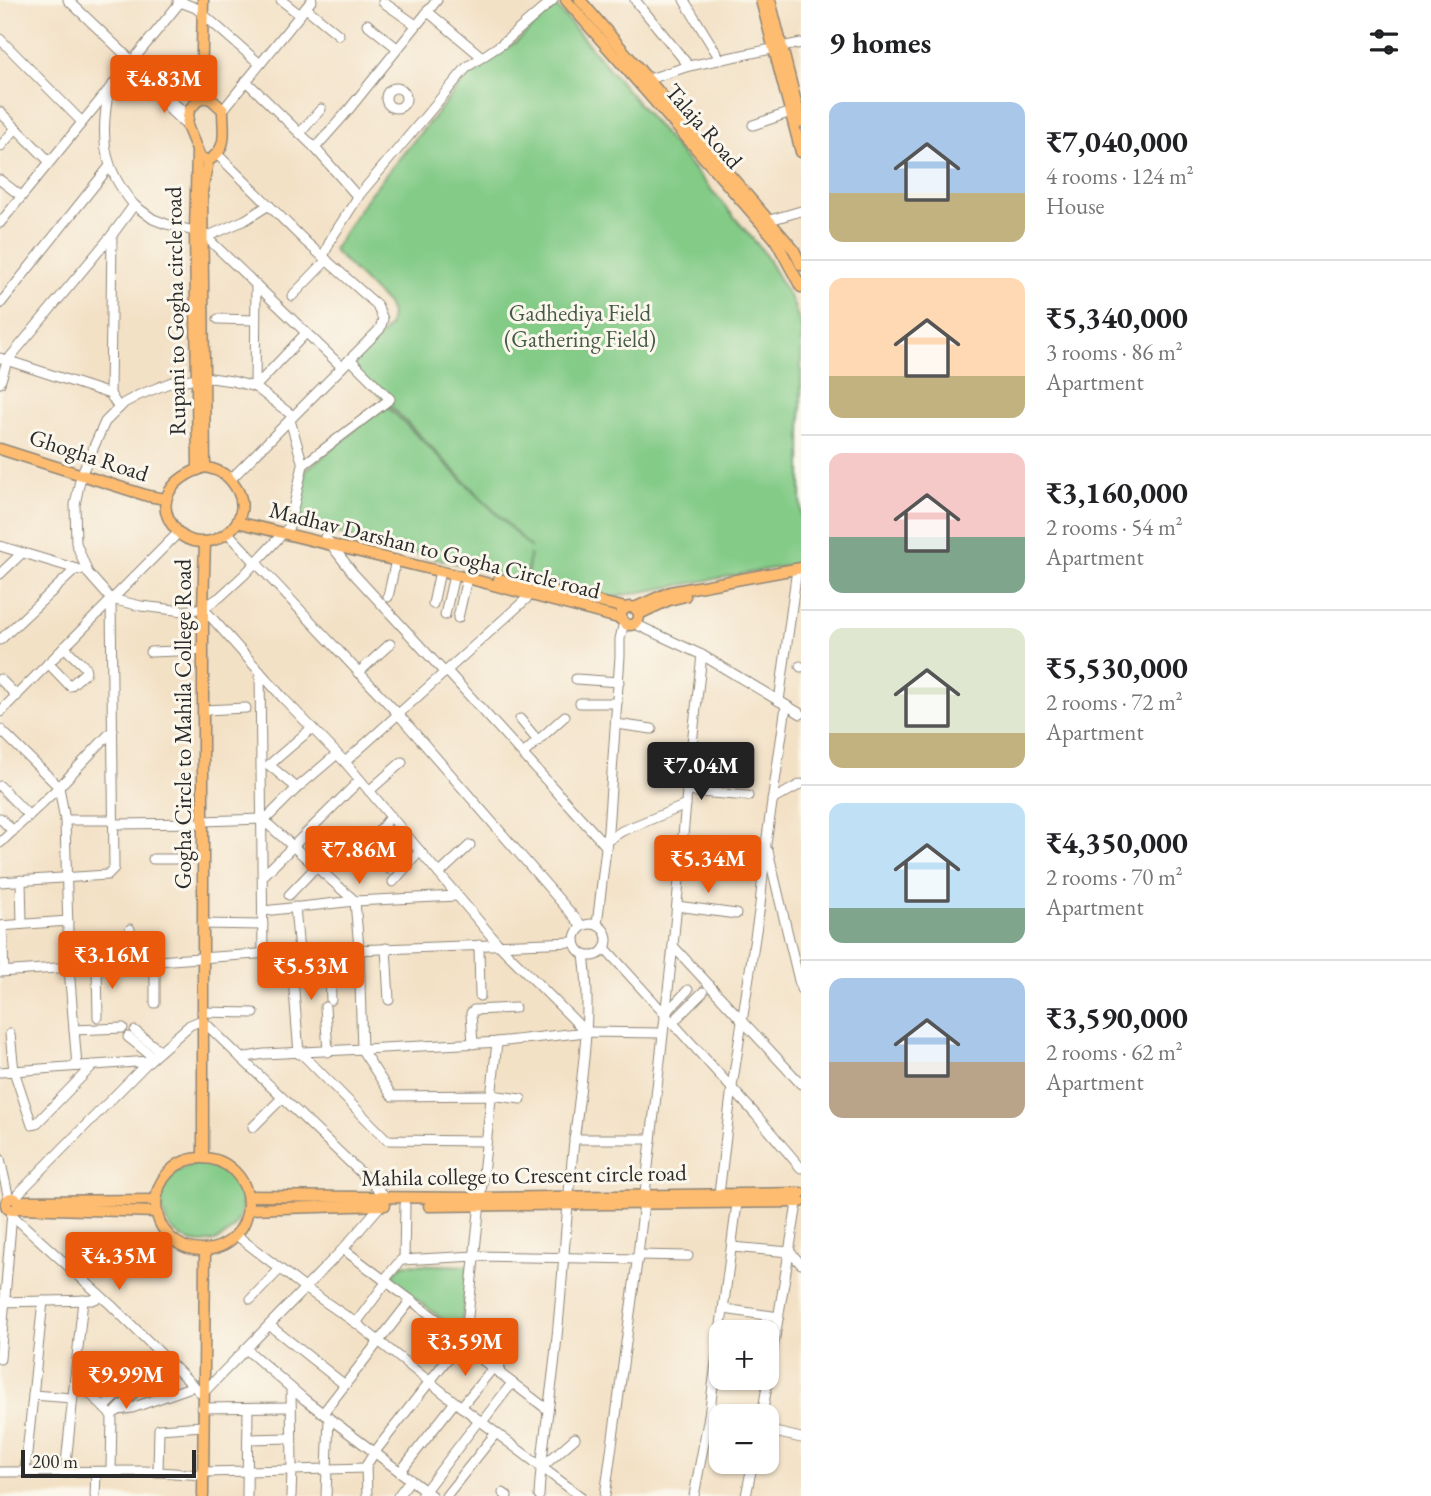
<!DOCTYPE html>
<meta charset="utf-8">
<style>
:root{--surface:#fff;--page:#f2f2f2;--text:#202124;--muted:#757577;--line:#e0e0e0;--accent:#ea580c}
body{margin:0;font-family:"EB Garamond",serif;background:var(--page);color:var(--text);height:100vh;display:flex;flex-direction:column;font-size:26px;white-space:nowrap}
*{box-sizing:border-box;margin:0}
p{font-size:23px;color:var(--muted)}
.icon{flex:none;width:38px;height:38px;fill:none;stroke:currentColor;stroke-width:2;stroke-linecap:round;stroke-linejoin:round}
.map{position:relative;flex:1;overflow:hidden}
.sheet{display:flex;flex-direction:column;background:var(--surface);width:630px}
.sheet>*{flex:none}
.controls{position:absolute;left:709px;top:1320px;display:grid;gap:14px}
.controls a{display:grid;place-items:center;width:70px;height:70px;border-radius:14px;background:var(--surface);box-shadow:0 2px 5px #0004;font-size:35px}
.scale{position:absolute;left:21px;bottom:18px;width:175px;box-sizing:border-box;padding-left:7px;border:4px solid #2b2b2b;border-top:0;font-size:19px;line-height:24px;white-space:nowrap;color:#2b2b2b;-webkit-text-stroke:5px #fbf7ec;paint-order:stroke}
.price{position:absolute;translate:-50% -60px;padding:0 16px;border-radius:7px;background:var(--accent);color:#fff;font-size:23px;line-height:46px;filter:drop-shadow(0 2px 4px #0008)}
.price::after{content:'';position:absolute;left:50%;top:42px;width:21px;height:16px;margin-left:-10px;background:inherit;clip-path:polygon(0 0,100% 0,50% 100%)}
.price.current{background:#222;color:#fff}
ul{padding:0;list-style:none}
li{display:flex;align-items:center;gap:21px;height:175px;padding:0 28px}
li+li{border-top:2px solid var(--line)}
li span{display:grid;place-items:center;flex:none;width:196px;height:140px;border-radius:14px;color:#555}
li>.icon{margin-inline-start:auto}
span .icon{width:84px;height:84px;fill:#fffc;stroke-width:1}
li b{font-size:30px}
h2{display:flex;justify-content:space-between;align-items:center;height:84px;padding:0 28px;font-size:30px}
main{display:flex;flex:1;min-height:0}
.map>svg:first-child{display:block}
</style>
<main>
<div class="map">
<svg width="801" height="1496" viewBox="0 0 801 1496">
<rect width="100%" height="100%" fill="#fbf7ec"/>
<filter id="ink" filterUnits="userSpaceOnUse"><feTurbulence type="fractalNoise" baseFrequency=".0143" numOctaves="2"/><feDisplacementMap in="SourceGraphic" scale="14" xChannelSelector="R" yChannelSelector="G"/><feConvolveMatrix kernelMatrix="1 2 1 2 8 2 1 2 1" color-interpolation-filters="sRGB"/></filter>
<filter id="wash" filterUnits="userSpaceOnUse"><feTurbulence type="fractalNoise" baseFrequency=".00686" numOctaves="4" result="noise"/><feDisplacementMap in="SourceGraphic" scale="28" xChannelSelector="R" yChannelSelector="G"/><feGaussianBlur stdDeviation="1.57" result="paint"/><feColorMatrix in="noise" values="0 0 0 0 0 0 0 0 0 0 0 0 0 0 0 0 0 1.4 0 .05"/><feComposite in="paint" operator="in"/></filter>
<g filter="url(#wash)">
<rect width="100%" height="100%" fill="#f3e1c6"/>
<g fill="#83cb87" stroke="#577b59" stroke-width="2">
<path d="M556 6 763 251 792 301 801 326V529L798 564 608 598 527 578 530 554 525 581 294 523 306 470 386 405 531 548 351 366 389 327 391 314 387 304 333 250 368 196 470 73 516 42Z"/>
<circle cx="202" cy="1203" r="40"/>
<path d="M403 1264 468 1266 461 1333 389 1279Z"/>
</g>
</g>
<g filter="url(#ink)">
<g fill="none" stroke-linecap="round" stroke-linejoin="round">
<g stroke="#8f8678" stroke-width="11">
<g id="minor">
<path d="M68 0 133 62 170 110 187 126"/>
<path d="M281 0 300 15"/>
<path d="M635 0 689 66"/>
<path d="M684 0 720 59"/>
<path d="M178 1 196 8 260 64"/>
<path d="M383 2 416 25"/>
<path d="M306 8 339 35"/>
<path d="M427 11 482 57"/>
<path d="M367 24 397 48"/>
<path d="M0 39 81 121"/>
<path d="M246 81 315 148 358 197"/>
<path d="M643 81 689 66 801 43"/>
<circle cx="396" cy="98" r="10"/>
<path d="M109 89C100 136 102 167 134 205"/>
<path d="M165 97 188 114"/>
<path d="M223 110 312 0"/>
<path d="M0 112 49 161"/>
<path d="M753 125 791 112"/>
<path d="M300 133 321 109"/>
<path d="M0 147 16 128"/>
<path d="M315 148 346 113 437 0"/>
<path d="M218 155 306 242 377 305 383 319 380 329 231 479"/>
<path d="M0 180 21 196"/>
<path d="M763 222 801 211"/>
<path d="M0 223 182 0"/>
<path d="M206 237 245 220 269 205"/>
<path d="M323 257 331 239 360 194 467 67 502 44 553 0"/>
<path d="M292 296 327 260"/>
<path d="M0 304 109 167"/>
<path d="M218 319 255 320"/>
<path d="M0 358 110 394 119 408"/>
<path d="M0 383 7 361 112 235"/>
<path d="M255 387 256 285"/>
<path d="M255 387 306 333"/>
<path d="M110 394 112 235 134 205 153 219 166 224 202 233 342 367"/>
<path d="M290 420 303 465 289 527 244 575 220 597 203 608 184 611 141 606 111 599 88 573 76 543 75 505 81 475 105 422 124 403 139 395 172 382 204 377 232 381 255 387 293 416"/>
<path d="M303 465 390 399 350 359"/>
<path d="M228 533 399 715 582 926"/>
<path d="M325 537 353 573 445 673"/>
<path d="M0 546 80 570"/>
<path d="M0 574 22 553"/>
<path d="M388 597 396 560"/>
<path d="M433 604 440 571"/>
<path d="M203 608 284 699 345 762 498 944 586 1032"/>
<path d="M445 615 454 575"/>
<path d="M458 618 467 578"/>
<path d="M635 624 702 655 801 714"/>
<path d="M0 640 76 569"/>
<path d="M150 652 203 650"/>
<path d="M48 663 70 686 86 672 85 667 64 647"/>
<path d="M800 666 801 667"/>
<path d="M447 671 606 846"/>
<path d="M260 672 263 954"/>
<path d="M358 673 390 644"/>
<path d="M0 679 17 696"/>
<path d="M576 679 619 682"/>
<path d="M779 701 797 569"/>
<path d="M580 703H617"/>
<path d="M204 710 246 708"/>
<path d="M0 712 178 533"/>
<path d="M520 719 538 741"/>
<path d="M616 724 652 729"/>
<path d="M0 729 59 787 0 843"/>
<path d="M113 730 59 787 65 820H113"/>
<path d="M523 754 565 716"/>
<path d="M690 760 746 767"/>
<path d="M345 762 534 592"/>
<path d="M652 769 689 770"/>
<path d="M688 777 745 783"/>
<path d="M0 786 29 816"/>
<path d="M297 788 269 765 312 728"/>
<path d="M369 791 402 762"/>
<path d="M687 791 748 796"/>
<path d="M772 800 801 784"/>
<path d="M0 818 13 831"/>
<path d="M65 820 69 968 77 1066"/>
<path d="M203 821 262 819 355 901 359 949 362 1050 392 1096 491 1095 521 1099"/>
<path d="M264 821 297 788 337 754"/>
<path d="M114 824 203 823"/>
<path d="M607 841 622 831 686 805"/>
<path d="M768 851 801 989"/>
<path d="M153 859H202"/>
<path d="M354 862 391 816"/>
<path d="M389 869 411 841"/>
<path d="M439 874 470 845"/>
<path d="M263 876 360 780"/>
<path d="M21 880 22 924"/>
<path d="M0 882 107 875 114 868 111 599"/>
<path d="M393 882 420 851"/>
<path d="M289 895 316 867"/>
<path d="M677 906 736 914"/>
<path d="M295 907 299 952"/>
<path d="M263 911 355 901 457 896"/>
<circle cx="591" cy="940" r="16"/>
<path d="M202 924 263 925"/>
<path d="M597 925 608 831 620 656V639L624 622"/>
<path d="M0 926 68 921"/>
<path d="M2 926 4 971"/>
<path d="M130 929 133 964"/>
<path d="M479 945 480 996"/>
<path d="M673 946 689 770 702 655"/>
<path d="M386 948 389 1000"/>
<path d="M605 948 756 1115 801 1168"/>
<path d="M329 951 331 1000"/>
<path d="M291 952 299 1054"/>
<path d="M97 966 98 1017"/>
<path d="M0 972 271 953 575 942"/>
<path d="M155 1003V962"/>
<path d="M325 1007 328 1052"/>
<path d="M202 1012 254 1013"/>
<path d="M665 1014 688 990"/>
<path d="M673 1022 703 992"/>
<path d="M74 1030 123 1028"/>
<path d="M135 1031 160 1051"/>
<path d="M10 1034 14 1071 32 1125 36 1124 93 1065"/>
<path d="M128 1037 153 1057"/>
<path d="M473 1044 471 1013 474 1010 515 1008"/>
<path d="M302 1054 387 1140 486 1141"/>
<path d="M0 1072 149 1061"/>
<path d="M253 1127 282 1098"/>
<path d="M574 1139H651"/>
<path d="M0 1159 9 1199"/>
<path d="M719 1194 732 1087 760 905 766 844 786 706"/>
<path d="M14 1198 150 1060 190 1025 202 1020 241 1058 264 1054 501 1042"/>
<path d="M12 1215 111 1305 202 1394 343 1249 387 1198 241 1058"/>
<path d="M236 1235 305 1288 356 1323 455 1402 580 1496"/>
<path d="M732 1247 790 1252 801 1264"/>
<path d="M343 1249 384 1280"/>
<path d="M638 1255 688 1256"/>
<path d="M404 1260 405 1205"/>
<path d="M251 1299 280 1269"/>
<path d="M0 1302 92 1300 100 1297"/>
<path d="M724 1309 779 1317"/>
<path d="M356 1323 387 1281"/>
<path d="M269 1325 345 1385"/>
<path d="M463 1339 384 1280 401 1260 476 1256 638 1259"/>
<path d="M460 1343 548 1410"/>
<path d="M246 1349 304 1399 432 1496"/>
<path d="M0 1359 12 1212"/>
<path d="M499 1373 502 1343"/>
<path d="M75 1378 112 1416 111 1470"/>
<path d="M33 1395 72 1398"/>
<path d="M461 1407 493 1368"/>
<path d="M104 1408 129 1384"/>
<path d="M202 1408 291 1407"/>
<path d="M118 1410 132 1408 194 1386"/>
<path d="M116 1412 137 1390"/>
<path d="M323 1413 411 1300"/>
<path d="M709 1416 738 1196"/>
<path d="M762 1416 798 1198"/>
<path d="M482 1422 512 1383"/>
<path d="M766 1430 801 1438"/>
<path d="M248 1439 291 1438"/>
<path d="M542 1467 575 1438"/>
<path d="M0 1472 144 1471 203 1475"/>
<path d="M25 1472 43 1301"/>
<path d="M158 1472 159 1429 203 1426"/>
<path d="M203 1472 292 1470 291 1388"/>
<path d="M400 1472 455 1402"/>
<path d="M65 1473 83 1300"/>
<path d="M503 1493 507 1496"/>
<path d="M95 1496 96 1472"/>
<path d="M247 1496 248 1408"/>
<path d="M291 1496 292 1470 366 1468"/>
<path d="M326 1496 329 1418"/>
<path d="M367 1496 366 1466 374 1453 466 1335 497 1042 586 1032 662 1033"/>
<path d="M398 1496 410 1480"/>
<path d="M421 1496 479 1420"/>
<path d="M446 1496 496 1433"/>
<path d="M539 1496C541 1455 548 1415 553 1374 562 1300 565 1225 573 1151 580 1087 593 1019 584 955"/>
<path d="M605 1496 638 1255 673 946 801 1084"/>
<path d="M694 1496 709 1416 721 1419"/>
<path d="M746 1496 753 1461"/>
</g>
</g>
<g stroke="#8f8678" stroke-width="13">
<g id="major">
<path d="M566 0 775 239 801 287"/>
<path d="M580 0 794 250 801 265"/>
<path d="M761 0 801 152"/>
<path d="M770 0 801 122"/>
<path d="M201 97 211 99 223 110C223 133 229 148 208 161L200 157 187 126 189 110Z"/>
<path d="M201 97 203 0"/>
<path d="M197 152 195 231 198 470"/>
<path d="M0 449 148 496 166 499"/>
<path d="M205 463 202 192 208 161"/>
<path d="M205 467C222 471 229 475 238 491 256 527 202 560 177 531 150 500 175 477 205 467Z"/>
<path d="M237 522 467 578 622 619"/>
<path d="M499 579 626 608"/>
<circle cx="630" cy="616" r="9"/>
<path d="M634 608 670 592 801 568"/>
<path d="M639 614 669 600 685 596"/>
<path d="M203 1157V608L205 542"/>
<circle cx="202" cy="1204" r="46"/>
<path d="M248 1196 480 1198 801 1193"/>
<circle cx="12" cy="1204" r="6"/>
<path d="M24 1201 156 1200"/>
<path d="M429 1206 801 1202"/>
<path d="M17 1208 157 1212"/>
<path d="M248 1209 385 1205"/>
<path d="M203 1496 205 1250"/>
</g>
</g>
<use href="#minor" stroke="#fff" stroke-width="9"/>
<use href="#major" stroke="#febc70" stroke-width="10"/>
</g>
</g>
<g text-anchor="middle" stroke-width="6" stroke-linejoin="round" paint-order="stroke">
<g font-size="23" fill="#2b2b2b" stroke="#fbf7ec">
<text transform="translate(704 126) rotate(49)" y="8">Talaja Road</text>
<text transform="translate(175 311) rotate(-91)" y="8">Rupani to Gogha circle road</text>
<text transform="translate(89 455) rotate(18)" y="8">Ghogha Road</text>
<text transform="translate(435 550) rotate(14)" y="8">Madhav Darshan to Gogha Circle road</text>
<text transform="translate(183 724) rotate(-90)" y="8">Gogha Circle to Mahila College Road</text>
<text transform="translate(524 1175) rotate(-1)" y="8">Mahila college to Crescent circle road</text>
</g>
<g font-size="23" fill="#455b47" stroke="#fbf7ec">
<text x="580" y="321">Gadhediya Field<tspan x="580" dy="26">(Gathering Field)</tspan></text>
</g>
</g>
</svg>
<div class="controls">
<a>+</a>
<a>−</a>
</div>
<div class="scale">200 m</div>
<b class="price" style="left:164px;top:115px">₹4.83M</b>
<b class="price current" style="left:701px;top:802px">₹7.04M</b>
<b class="price" style="left:359px;top:886px">₹7.86M</b>
<b class="price" style="left:708px;top:895px">₹5.34M</b>
<b class="price" style="left:112px;top:991px">₹3.16M</b>
<b class="price" style="left:311px;top:1002px">₹5.53M</b>
<b class="price" style="left:119px;top:1292px">₹4.35M</b>
<b class="price" style="left:465px;top:1378px">₹3.59M</b>
<b class="price" style="left:126px;top:1411px">₹9.99M</b>
</div>
<section class="sheet">
<h2>9 homes<svg class="icon" aria-label="filters" viewBox="0 0 24 24"><path d="M4 7h16M4 17h16"/><circle cx="9" cy="7" r="2"/><circle cx="15" cy="17" r="2"/></svg></h2>
<ul>
<li><span style="background:linear-gradient(#a9c7e8 65%,#c2b280 0)"><svg class="icon" aria-label="home" viewBox="0 0 24 24"><path d="M3 11l9-7 9 7M6 9v11h12V9"/></svg></span><div><b>₹7,040,000</b><p>4 rooms · 124 m²</p><p>House</p></div></li>
<li><span style="background:linear-gradient(#ffd9b3 70%,#c2b280 0)"><svg class="icon" aria-label="home" viewBox="0 0 24 24"><path d="M3 11l9-7 9 7M6 9v11h12V9"/></svg></span><div><b>₹5,340,000</b><p>3 rooms · 86 m²</p><p>Apartment</p></div></li>
<li><span style="background:linear-gradient(#f6c9c9 60%,#7fa58c 0)"><svg class="icon" aria-label="home" viewBox="0 0 24 24"><path d="M3 11l9-7 9 7M6 9v11h12V9"/></svg></span><div><b>₹3,160,000</b><p>2 rooms · 54 m²</p><p>Apartment</p></div></li>
<li><span style="background:linear-gradient(#dfe7d0 75%,#c2b280 0)"><svg class="icon" aria-label="home" viewBox="0 0 24 24"><path d="M3 11l9-7 9 7M6 9v11h12V9"/></svg></span><div><b>₹5,530,000</b><p>2 rooms · 72 m²</p><p>Apartment</p></div></li>
<li><span style="background:linear-gradient(#bfe0f5 75%,#7fa58c 0)"><svg class="icon" aria-label="home" viewBox="0 0 24 24"><path d="M3 11l9-7 9 7M6 9v11h12V9"/></svg></span><div><b>₹4,350,000</b><p>2 rooms · 70 m²</p><p>Apartment</p></div></li>
<li><span style="background:linear-gradient(#a9c7e8 60%,#b9a48a 0)"><svg class="icon" aria-label="home" viewBox="0 0 24 24"><path d="M3 11l9-7 9 7M6 9v11h12V9"/></svg></span><div><b>₹3,590,000</b><p>2 rooms · 62 m²</p><p>Apartment</p></div></li>
</ul>
</section>
</main>
